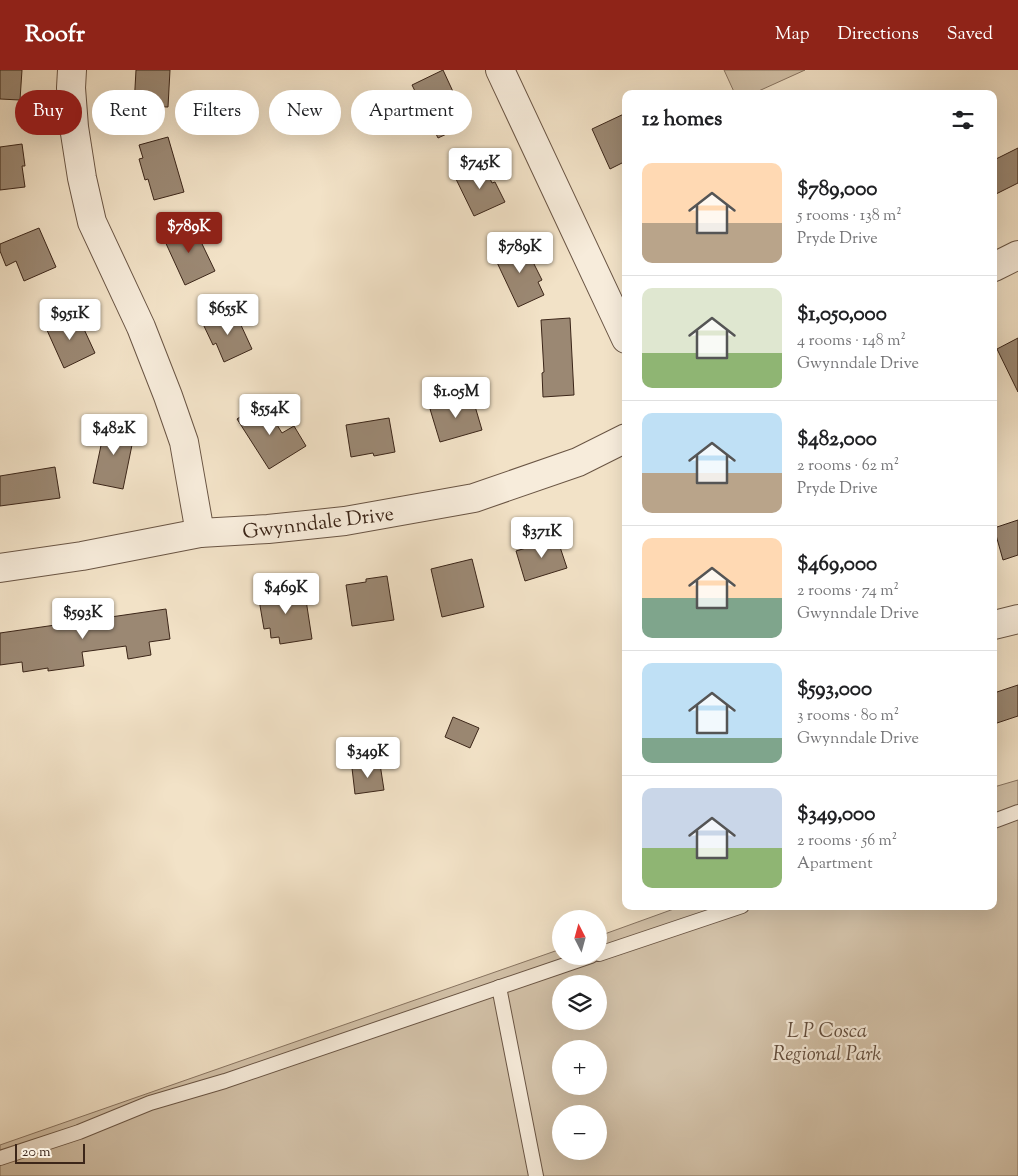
<!DOCTYPE html>
<meta charset="utf-8">
<style>
:root{--surface:#fff;--page:#f2f2f2;--text:#202124;--muted:#757577;--line:#e0e0e0;--accent:#8f2418}
body{margin:0;font-family:"Sorts Mill Goudy",serif;background:var(--page);color:var(--text);height:100vh;display:flex;flex-direction:column;font-size:19px;white-space:nowrap}
*{box-sizing:border-box;margin:0}
p{font-size:16px;color:var(--muted)}
.icon{flex:none;width:28px;height:28px;fill:none;stroke:currentColor;stroke-width:2;stroke-linecap:round;stroke-linejoin:round}
.map{position:relative;flex:1;overflow:hidden}
.details{position:absolute;left:622px;top:20px;width:375px;height:820px;display:flex;flex-direction:column;background:var(--surface);border-radius:10px;box-shadow:0 5px 20px #0002}
.details>*{flex:none}
.guide{position:absolute;left:15px;top:20px;width:475px;height:45px;display:flex;gap:10px}
.needle{width:32px;rotate:354deg}
.tools{position:absolute;left:552px;top:840px;display:grid;gap:10px}
.tools a{display:grid;place-items:center;width:55px;height:55px;border-radius:50%;background:var(--surface);box-shadow:0 5px 20px #0002;font-size:25px}
.scale{position:absolute;left:15px;bottom:12px;width:70px;box-sizing:border-box;padding-left:5px;border:2px solid #3c2619;border-top:0;font-size:14px;line-height:18px;white-space:nowrap;color:#3c2619;-webkit-text-stroke:4px #f7ecdb;paint-order:stroke}
.price{position:absolute;translate:-50% -42px;padding:0 11px;border-radius:5px;background:#fff;color:#222;font-size:16px;line-height:32px;filter:drop-shadow(0 1px 2px #0008)}
.price::after{content:'';position:absolute;left:50%;top:30px;width:15px;height:11px;margin-left:-8px;background:inherit;clip-path:polygon(0 0,100% 0,50% 100%)}
.price.selected{background:var(--accent);color:#fff}
ul{padding:0;list-style:none}
li{display:flex;align-items:center;gap:15px;height:125px;padding:0 20px}
li+li{border-top:1px solid var(--line)}
li span{display:grid;place-items:center;flex:none;width:140px;height:100px;border-radius:10px;color:#555}
li>.icon{margin-inline-start:auto}
span .icon{width:60px;height:60px;fill:#fffc;stroke-width:1}
li b{font-size:21px}
h2{display:flex;justify-content:space-between;align-items:center;height:60px;padding:0 20px;font-size:21px}
.chip{padding:0 18px;border-radius:22px;background:var(--surface);box-shadow:0 5px 20px #0002;font-size:18px;line-height:45px}
.chip.selected{background:var(--accent);color:#fff}
header{display:flex;align-items:center;gap:30px;box-sizing:border-box;height:70px;padding:0 25px;background:var(--accent);color:#fff}
header strong{font-size:24px}
nav{display:flex;gap:28px;margin-inline-start:auto;font-size:18px}
.map>svg:first-child{display:block}
</style>
<header>
<strong>Roofr</strong>
<nav><a>Map</a><a>Directions</a><a>Saved</a></nav>
</header>
<div class="map">
<svg width="1018" height="1106" viewBox="0 0 1018 1106">
<rect width="100%" height="100%" fill="#f2e2c7"/>
<filter id="stains"><feTurbulence type="fractalNoise" baseFrequency=".004" numOctaves="4"/><feColorMatrix values="0 0 0 0 .2 0 0 0 0 .09 0 0 0 0 .02 0 0 0 .5 -.17"/></filter>
<radialGradient id="worn" r=".72"><stop offset=".6" stop-color="#630" stop-opacity="0"/><stop offset="1" stop-color="#630" stop-opacity=".3"/></radialGradient>
<g fill="#d3c2a9" stroke="#887461" fill-rule="evenodd">
<path d="M724 0H805L752 24H735Z"/>
<path d="M1018 710V1106H0V1075L561 879V886H599V866L682 836H994V717ZM561 914H599V951H561ZM561 979H599V1016H561ZM561 1044H599V1081H561Z"/>
</g>
<g fill="#9b8873" stroke="#3c2619">
<path d="M0 0H22L20 30 0 29Z"/>
<path d="M136 0H170L168 37 134 36Z"/>
<path d="M443 0 468 54 438 68 412 15Z"/>
<path d="M626 43V91L610 99 592 59Z"/>
<path d="M168 67 184 122 154 130 148 109 145 110 139 89 143 88 139 75Z"/>
<path d="M22 74 25 96H22L25 117 0 120V77Z"/>
<path d="M1018 78V113L994 125V90Z"/>
<path d="M483 94 492 113 495 112 505 132 474 146 455 107Z"/>
<path d="M192 153 215 201 185 215 163 167Z"/>
<path d="M39 158 56 197 24 211 16 191 6 196 0 181V174Z"/>
<path d="M520 172 529 191 532 190 542 210 538 212 544 225 518 237 493 184Z"/>
<path d="M234 240 252 279 224 292 216 273 213 275 203 254Z"/>
<path d="M77 244 95 283 64 298 46 258Z"/>
<path d="M570 248 574 325 543 327 542 303 544 302 541 250Z"/>
<path d="M1018 268V322L997 279Z"/>
<path d="M472 326 482 360 440 372 430 339Z"/>
<path d="M263 332 282 363 294 356 306 376 269 399 237 349Z"/>
<path d="M389 348 395 382 374 386 373 383 351 387 346 355Z"/>
<path d="M106 352 133 358 130 374 132 375 123 419 93 413Z"/>
<path d="M55 397 60 428 0 436V406Z"/>
<path d="M1018 450V485L1003 490 994 458Z"/>
<path d="M556 465 567 498 525 511 516 481 536 475 535 471Z"/>
<path d="M472 489 484 537 442 547 431 499Z"/>
<path d="M387 506 394 550 352 556 346 515 366 512V509Z"/>
<path d="M304 517 312 569 280 574 279 567 271 568 270 558 264 559 258 524Z"/>
<path d="M166 539 170 569 149 572 151 585 128 589 126 576 82 582 84 596 48 601V598L23 602 22 592 0 595V563Z"/>
<path d="M1018 615V646L994 654V623Z"/>
<path d="M453 647 479 658 470 678 445 667Z"/>
<path d="M380 694 384 720 355 724 352 698Z"/>
</g>
<g fill="none" stroke-linecap="round" stroke-linejoin="round">
<g stroke="#6a5544" stroke-width="16">
<g id="lane">
<path d="M994 751 1018 742"/>
<path d="M599 884 742 836"/>
<path d="M499 917 536 1106"/>
<path d="M0 1088 79 1062 150 1033 225 1011 591 886"/>
</g>
</g>
<g stroke="#6a5544" stroke-width="30">
<g id="street">
<path d="M72 0 71 18 74 57 82 108 92 152 141 257 168 326 184 372 200 463"/>
<path d="M500 0 626 269"/>
<path d="M994 197 1018 185"/>
<path d="M0 498 82 486 200 463 268 459 345 451 474 428 578 392 626 368"/>
<path d="M994 555 1018 549"/>
</g>
</g>
<use href="#lane" stroke="#f7ecdb" stroke-width="14"/>
<use href="#street" stroke="#f7ecdb" stroke-width="28"/>
</g>
<g text-anchor="middle" stroke-width="4.5" stroke-linejoin="round" paint-order="stroke">
<g font-size="20" fill="#3c2619" stroke="#f7ecdb">
<text transform="translate(318 452) rotate(-7)" y="7">Gwynndale Drive</text>
</g>
<g font-size="20" font-style="italic" fill="#624d3d" stroke="#f7ecdb">
<text x="827" y="967">L P Cosca<tspan x="827" dy="23">Regional Park</tspan></text>
</g>
</g>
<rect width="100%" height="100%" filter="url(#stains)"/>
<rect width="100%" height="100%" fill="url(#worn)"/>
</svg>
<div class="tools">
<a><svg class="needle" viewBox="-14 -14 28 28"><path d="M0-13l5 13h-10z" fill="#e53935"/><path d="M0 13l5-13h-10z" fill="#757577"/></svg></a>
<a><svg class="icon" aria-label="layers" viewBox="0 0 24 24"><path d="M12 4l9 5-9 5-9-5zM3 14l9 5 9-5"/></svg></a>
<a>+</a>
<a>−</a>
</div>
<div class="scale">20 m</div>
<b class="price" style="left:480px;top:120px">$745K</b>
<b class="price selected" style="left:189px;top:184px">$789K</b>
<b class="price" style="left:520px;top:204px">$789K</b>
<b class="price" style="left:228px;top:266px">$655K</b>
<b class="price" style="left:70px;top:271px">$951K</b>
<b class="price" style="left:456px;top:349px">$1.05M</b>
<b class="price" style="left:270px;top:366px">$554K</b>
<b class="price" style="left:114px;top:386px">$482K</b>
<b class="price" style="left:542px;top:489px">$371K</b>
<b class="price" style="left:286px;top:545px">$469K</b>
<b class="price" style="left:83px;top:570px">$593K</b>
<b class="price" style="left:368px;top:709px">$349K</b>
<div class="guide">
<a class="chip selected">Buy</a>
<a class="chip">Rent</a>
<a class="chip">Filters</a>
<a class="chip">New</a>
<a class="chip">Apartment</a>
</div>
<section class="details">
<h2>12 homes<svg class="icon" aria-label="filters" viewBox="0 0 24 24"><path d="M4 7h16M4 17h16"/><circle cx="9" cy="7" r="2"/><circle cx="15" cy="17" r="2"/></svg></h2>
<ul>
<li><span style="background:linear-gradient(#ffd9b3 60%,#b9a48a 0)"><svg class="icon" aria-label="home" viewBox="0 0 24 24"><path d="M3 11l9-7 9 7M6 9v11h12V9"/></svg></span><div><b>$789,000</b><p>5 rooms · 138 m²</p><p>Pryde Drive</p></div></li>
<li><span style="background:linear-gradient(#dfe7d0 65%,#8fb573 0)"><svg class="icon" aria-label="home" viewBox="0 0 24 24"><path d="M3 11l9-7 9 7M6 9v11h12V9"/></svg></span><div><b>$1,050,000</b><p>4 rooms · 148 m²</p><p>Gwynndale Drive</p></div></li>
<li><span style="background:linear-gradient(#bfe0f5 60%,#b9a48a 0)"><svg class="icon" aria-label="home" viewBox="0 0 24 24"><path d="M3 11l9-7 9 7M6 9v11h12V9"/></svg></span><div><b>$482,000</b><p>2 rooms · 62 m²</p><p>Pryde Drive</p></div></li>
<li><span style="background:linear-gradient(#ffd9b3 60%,#7fa58c 0)"><svg class="icon" aria-label="home" viewBox="0 0 24 24"><path d="M3 11l9-7 9 7M6 9v11h12V9"/></svg></span><div><b>$469,000</b><p>2 rooms · 74 m²</p><p>Gwynndale Drive</p></div></li>
<li><span style="background:linear-gradient(#bfe0f5 75%,#7fa58c 0)"><svg class="icon" aria-label="home" viewBox="0 0 24 24"><path d="M3 11l9-7 9 7M6 9v11h12V9"/></svg></span><div><b>$593,000</b><p>3 rooms · 80 m²</p><p>Gwynndale Drive</p></div></li>
<li><span style="background:linear-gradient(#c9d6e8 60%,#8fb573 0)"><svg class="icon" aria-label="home" viewBox="0 0 24 24"><path d="M3 11l9-7 9 7M6 9v11h12V9"/></svg></span><div><b>$349,000</b><p>2 rooms · 56 m²</p><p>Apartment</p></div></li>
</ul>
</section>
</div>
